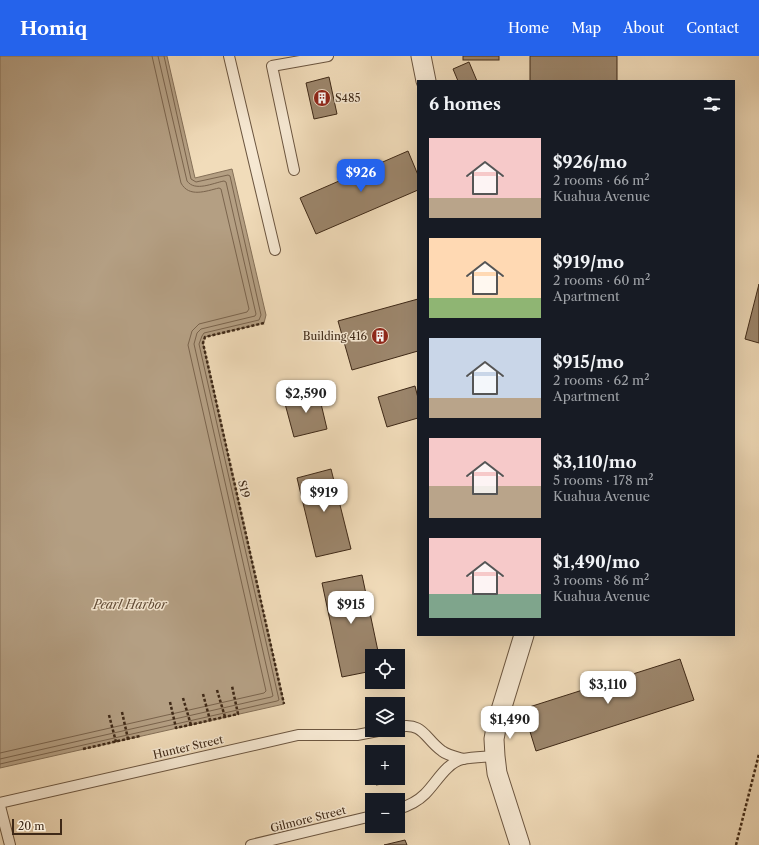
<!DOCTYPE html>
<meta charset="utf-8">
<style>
:root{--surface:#171b24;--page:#242831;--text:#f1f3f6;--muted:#9ea1a6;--accent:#2563eb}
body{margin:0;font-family:"Libre Caslon Text",serif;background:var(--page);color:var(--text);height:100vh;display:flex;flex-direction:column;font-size:15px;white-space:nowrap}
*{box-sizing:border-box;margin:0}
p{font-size:13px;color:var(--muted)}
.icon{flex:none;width:22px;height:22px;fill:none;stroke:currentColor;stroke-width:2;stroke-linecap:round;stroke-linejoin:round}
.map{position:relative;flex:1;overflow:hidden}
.sheet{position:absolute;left:417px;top:24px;width:318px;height:556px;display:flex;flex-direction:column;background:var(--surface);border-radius:0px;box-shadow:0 4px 16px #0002}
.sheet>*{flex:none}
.controls{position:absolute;left:365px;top:593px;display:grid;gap:8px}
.controls a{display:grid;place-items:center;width:40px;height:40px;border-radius:0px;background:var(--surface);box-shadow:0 4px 16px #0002;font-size:20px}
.scale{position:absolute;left:12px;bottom:10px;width:50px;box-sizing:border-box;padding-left:4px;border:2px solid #3f2917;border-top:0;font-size:11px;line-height:14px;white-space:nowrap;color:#3f2917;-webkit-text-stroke:3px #f6e8d2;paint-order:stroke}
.price{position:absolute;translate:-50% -34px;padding:0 9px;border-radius:8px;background:#fff;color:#222;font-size:13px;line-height:26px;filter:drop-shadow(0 1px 2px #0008)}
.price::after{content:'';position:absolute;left:50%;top:24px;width:12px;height:9px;margin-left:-6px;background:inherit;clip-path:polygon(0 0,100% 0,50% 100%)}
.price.active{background:var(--accent);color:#fff}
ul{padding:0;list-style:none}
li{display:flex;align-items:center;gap:12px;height:100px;padding:0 12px}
li span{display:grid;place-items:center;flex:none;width:112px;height:80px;border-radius:0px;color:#555}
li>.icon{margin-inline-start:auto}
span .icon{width:48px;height:48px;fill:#fffc;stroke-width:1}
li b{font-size:17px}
h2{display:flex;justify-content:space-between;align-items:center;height:48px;padding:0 12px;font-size:17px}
header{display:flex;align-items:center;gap:24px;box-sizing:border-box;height:56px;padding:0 20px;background:var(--accent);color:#fff}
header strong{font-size:19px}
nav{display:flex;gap:22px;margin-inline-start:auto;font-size:14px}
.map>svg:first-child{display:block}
</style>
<header>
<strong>Homiq</strong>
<nav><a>Home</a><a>Map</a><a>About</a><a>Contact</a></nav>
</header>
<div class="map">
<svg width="759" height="789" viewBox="0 0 759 789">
<rect width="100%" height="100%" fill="#f1dcba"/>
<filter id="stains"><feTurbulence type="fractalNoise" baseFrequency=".005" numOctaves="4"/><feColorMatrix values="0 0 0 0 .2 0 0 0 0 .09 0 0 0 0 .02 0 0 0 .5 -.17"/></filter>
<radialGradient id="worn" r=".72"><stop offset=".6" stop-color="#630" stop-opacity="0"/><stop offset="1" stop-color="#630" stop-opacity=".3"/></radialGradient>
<path fill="#b49f83" stroke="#857058" d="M0 0H167L195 122 232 113 266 259 264 267 205 281 203 287 284 648 0 712Z"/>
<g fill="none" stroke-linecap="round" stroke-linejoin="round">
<g stroke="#7a644d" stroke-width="1">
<path d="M0 697 264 637 266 635 188 289 192 275 199 268 247 256 249 253 221 133 219 132C206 135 189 142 181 127L152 0"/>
<path d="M0 703 271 641 273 640 194 288 197 277 201 273 255 260 256 258 226 126 224 125C213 127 195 136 187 125L158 0"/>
<path d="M0 708 277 645 279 644 199 288 202 280 204 277 259 264 261 259 230 120 228 119 196 126 191 123 164 0"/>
</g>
</g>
<g fill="#9c866c" stroke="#3f2917">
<rect x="463" y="0" width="36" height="4"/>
<rect x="530" y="0" width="87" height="25"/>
<path d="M469 6 477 25H458L453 13Z"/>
<path d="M329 21 337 58 314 63 306 27Z"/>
<path d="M408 95 418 119V134L316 178 300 142Z"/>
<path d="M759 228V287L745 283Z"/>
<path d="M418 243V295L352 314 338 265Z"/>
<path d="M415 330 418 342V362L387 371 378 341Z"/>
<path d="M318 335 327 373 294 381 284 344Z"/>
<path d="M331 413 351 493 316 501 297 422Z"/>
<path d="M362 519 379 600H372V615L342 621 322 527Z"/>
<path d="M680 603 694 644 536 695 523 653Z"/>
<path d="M398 706 401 725 376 729 375 722H398Z"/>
<path d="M405 784 407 789H384Z"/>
</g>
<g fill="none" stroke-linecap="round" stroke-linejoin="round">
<g stroke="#6c5640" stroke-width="12">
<g id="lane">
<path d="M229 0 275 194"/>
<path d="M294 114 272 10 328 0"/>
<path d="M398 671C424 666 424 682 442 695 447 699 456 701 463 703"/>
<path d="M0 747 298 679H357L383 674"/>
<path d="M0 750 10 789"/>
<path d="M398 753C408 750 417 746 425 738 437 726 446 707 463 703 473 701 485 701 495 700"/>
<path d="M251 789 372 760"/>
</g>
</g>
<g stroke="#6c5640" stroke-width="21">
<g id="street">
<path d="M421 0 426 25"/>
<path d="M520 789 497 717 495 700 494 683 497 667 524 579"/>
</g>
</g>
<g stroke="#3f2917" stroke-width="2.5" stroke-dasharray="3 2" stroke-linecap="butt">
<path d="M264 267 205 281 203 287 284 648"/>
<path d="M217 634 225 661"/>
<path d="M203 638 210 664"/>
<path d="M183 642 191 669"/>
<path d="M170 646 176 672 238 658 232 630"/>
<path d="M122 656 128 683"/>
<path d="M109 659 116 686"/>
<path d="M83 693 140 680"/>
<path d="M736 789 759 698"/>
</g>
<use href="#lane" stroke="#f6e8d2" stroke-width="10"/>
<use href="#street" stroke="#f6e8d2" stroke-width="19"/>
</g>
<defs>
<g id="building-disc" transform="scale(0.9)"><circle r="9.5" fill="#8f2418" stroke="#f6e8d2"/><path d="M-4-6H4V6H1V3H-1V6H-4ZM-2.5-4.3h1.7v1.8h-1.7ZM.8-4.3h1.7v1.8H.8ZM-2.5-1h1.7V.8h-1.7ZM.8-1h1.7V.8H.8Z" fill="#fff"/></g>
</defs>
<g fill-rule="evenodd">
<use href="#building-disc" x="322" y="42"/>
<use href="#building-disc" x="380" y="280"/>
</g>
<g text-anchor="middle" stroke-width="3" stroke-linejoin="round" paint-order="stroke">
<g font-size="11" fill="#3f2917" stroke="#f6e8d2" text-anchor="start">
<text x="335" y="46">S485</text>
<text x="367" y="284" text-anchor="end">Building 416</text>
</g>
<g font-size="11" fill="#3f2917" stroke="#f6e8d2">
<text transform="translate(244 433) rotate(77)" y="4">S19</text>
<text transform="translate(188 691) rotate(-13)" y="4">Hunter Street</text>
<text transform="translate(308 763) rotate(-14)" y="4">Gilmore Street</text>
</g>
<g font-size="12" font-style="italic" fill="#624c37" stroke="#f6e8d2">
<text x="130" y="553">Pearl Harbor</text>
</g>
</g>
<rect width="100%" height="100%" filter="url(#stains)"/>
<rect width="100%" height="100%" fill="url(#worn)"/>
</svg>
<div class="controls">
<a><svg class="icon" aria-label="locate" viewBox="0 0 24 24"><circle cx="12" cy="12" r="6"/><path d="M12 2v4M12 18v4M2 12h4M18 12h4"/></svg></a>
<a><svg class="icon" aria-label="layers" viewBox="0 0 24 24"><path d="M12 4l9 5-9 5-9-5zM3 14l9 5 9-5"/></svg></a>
<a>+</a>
<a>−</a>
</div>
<div class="scale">20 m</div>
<b class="price active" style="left:361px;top:137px">$926</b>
<b class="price" style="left:306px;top:358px">$2,590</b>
<b class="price" style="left:324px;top:457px">$919</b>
<b class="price" style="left:351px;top:569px">$915</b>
<b class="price" style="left:608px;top:649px">$3,110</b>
<b class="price" style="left:510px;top:684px">$1,490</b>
<section class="sheet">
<h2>6 homes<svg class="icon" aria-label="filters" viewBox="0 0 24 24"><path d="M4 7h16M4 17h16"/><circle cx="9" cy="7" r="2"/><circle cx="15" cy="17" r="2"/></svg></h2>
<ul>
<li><span style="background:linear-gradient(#f6c9c9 75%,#b9a48a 0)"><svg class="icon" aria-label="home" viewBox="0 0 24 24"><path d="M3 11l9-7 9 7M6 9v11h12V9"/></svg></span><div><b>$926/mo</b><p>2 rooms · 66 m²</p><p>Kuahua Avenue</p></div></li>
<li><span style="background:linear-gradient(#ffd9b3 75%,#8fb573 0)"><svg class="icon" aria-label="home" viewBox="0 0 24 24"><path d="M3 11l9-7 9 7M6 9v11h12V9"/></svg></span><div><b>$919/mo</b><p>2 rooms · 60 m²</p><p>Apartment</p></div></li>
<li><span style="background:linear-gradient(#c9d6e8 75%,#b9a48a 0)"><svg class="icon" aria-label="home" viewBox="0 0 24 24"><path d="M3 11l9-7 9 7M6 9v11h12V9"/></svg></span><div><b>$915/mo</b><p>2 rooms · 62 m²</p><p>Apartment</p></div></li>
<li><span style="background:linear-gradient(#f6c9c9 60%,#b9a48a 0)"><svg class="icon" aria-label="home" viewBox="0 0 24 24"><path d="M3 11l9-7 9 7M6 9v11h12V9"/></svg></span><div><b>$3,110/mo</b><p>5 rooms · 178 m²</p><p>Kuahua Avenue</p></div></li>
<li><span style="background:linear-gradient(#f6c9c9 70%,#7fa58c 0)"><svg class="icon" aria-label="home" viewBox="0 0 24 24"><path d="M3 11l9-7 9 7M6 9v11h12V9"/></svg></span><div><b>$1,490/mo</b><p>3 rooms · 86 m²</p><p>Kuahua Avenue</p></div></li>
</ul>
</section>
</div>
